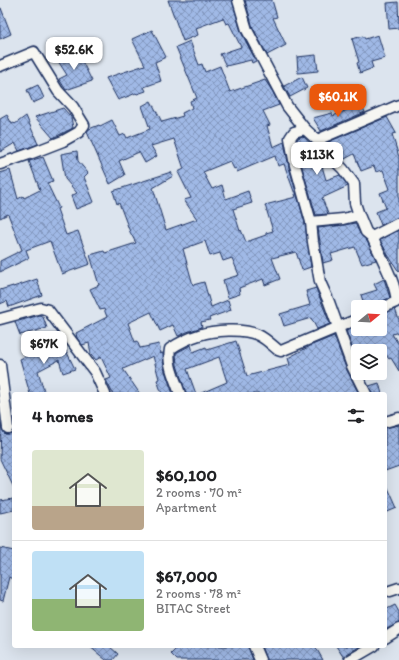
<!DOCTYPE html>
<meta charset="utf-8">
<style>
:root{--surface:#fff;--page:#f2f2f2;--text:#202124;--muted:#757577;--line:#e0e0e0;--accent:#ea580c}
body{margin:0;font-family:Itim,sans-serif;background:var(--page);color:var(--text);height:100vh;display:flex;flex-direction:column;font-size:15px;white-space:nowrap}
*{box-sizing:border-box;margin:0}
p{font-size:13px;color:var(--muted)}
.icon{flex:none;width:22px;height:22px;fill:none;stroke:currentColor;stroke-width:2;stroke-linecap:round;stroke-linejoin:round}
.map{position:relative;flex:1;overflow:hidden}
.drawer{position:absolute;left:12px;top:392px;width:375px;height:256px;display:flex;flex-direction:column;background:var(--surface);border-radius:4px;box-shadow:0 4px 16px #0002}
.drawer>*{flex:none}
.needle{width:26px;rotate:72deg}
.fabs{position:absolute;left:351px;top:300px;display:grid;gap:8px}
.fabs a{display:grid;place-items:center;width:36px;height:36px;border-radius:4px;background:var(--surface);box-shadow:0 4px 16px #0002;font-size:20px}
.price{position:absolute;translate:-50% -34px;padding:0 9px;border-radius:8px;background:#fff;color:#222;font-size:13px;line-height:26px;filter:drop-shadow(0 1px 2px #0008)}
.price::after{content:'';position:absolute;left:50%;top:24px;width:12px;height:9px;margin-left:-6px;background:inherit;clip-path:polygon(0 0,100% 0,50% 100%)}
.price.current{background:var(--accent);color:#fff}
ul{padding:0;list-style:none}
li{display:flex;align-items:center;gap:12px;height:100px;padding:0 20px}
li+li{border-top:1px solid var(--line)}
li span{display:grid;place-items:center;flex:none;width:112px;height:80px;border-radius:4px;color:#555}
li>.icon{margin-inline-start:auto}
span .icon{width:48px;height:48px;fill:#fffc;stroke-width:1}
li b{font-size:17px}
h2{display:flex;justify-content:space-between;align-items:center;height:48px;padding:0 20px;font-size:17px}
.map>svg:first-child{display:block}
</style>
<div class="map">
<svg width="399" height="660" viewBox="0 0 399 660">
<defs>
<pattern id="building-cross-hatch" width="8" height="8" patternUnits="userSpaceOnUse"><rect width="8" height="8" fill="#a0b9e6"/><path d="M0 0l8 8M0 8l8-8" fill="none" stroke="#8297be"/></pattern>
</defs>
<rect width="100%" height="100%" fill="#dce4ee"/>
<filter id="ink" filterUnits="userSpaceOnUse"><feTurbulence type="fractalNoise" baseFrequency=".025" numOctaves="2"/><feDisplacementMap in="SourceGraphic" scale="8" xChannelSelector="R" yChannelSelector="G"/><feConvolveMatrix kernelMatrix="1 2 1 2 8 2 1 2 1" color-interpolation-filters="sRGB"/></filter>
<g filter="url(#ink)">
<g fill="url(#building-cross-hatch)" stroke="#1b2f5e" fill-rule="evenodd">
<path d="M168 0H232L241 32 256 61 252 63 251 60 226 66 220 54 241 47 229 23 226 24 223 18 196 28 198 35 183 41Z"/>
<path d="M245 0H272L277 17 273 18 286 45 267 55 253 28Z"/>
<path d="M398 2 399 28 389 29 387 3Z"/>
<path d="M0 8H1L11 34 0 39Z"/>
<path d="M152 30 166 57 155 62 161 81 144 87 146 91 137 94 136 93 129 96 118 100 106 78 145 65 132 39Z"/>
<path d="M378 35 385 58 371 62 373 68 360 73 357 63 359 62 352 39 363 36 365 39Z"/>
<path d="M190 41 199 65 202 64 205 72 220 66 230 92 265 80 273 92 279 105 263 111 270 125 267 126 273 147 284 142 289 167 305 223 311 267 302 270 296 252 272 258 280 279 265 285 263 279 239 288 240 294 228 298 223 280 239 275 232 258 223 261 220 253 210 256 205 241 183 249 193 285 204 282 211 307 228 300 231 310 209 318 210 320 201 322 202 327 187 332 178 336 173 325 160 331 151 312 128 323 135 342 137 341 140 348 159 344 161 353 159 354 163 353 164 368 173 394H162L157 380 159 379 153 356 123 369 140 394H113L106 380 111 378 101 357 96 360 91 354 89 343 82 345 77 338 76 333 107 317 104 309 100 310 90 289 99 285 90 255 104 251 105 253 136 243 130 232 119 203 117 204 113 191 171 172 173 176 153 188 166 230 197 219 184 200 191 198 178 172 184 169 174 139 151 146 157 156 145 163 139 152 119 161 125 175 110 184 87 132 89 129 99 125 100 126 112 120 120 136 125 134 127 138 150 129 142 106 151 101 162 122 183 116 182 113 192 108 190 101 197 98 176 47ZM275 156 278 166 284 164 296 197 265 205 273 231 266 233V235L246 242 241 230 240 231 233 209 252 203 248 191 226 199 222 185 212 189 203 172 230 161 234 169 236 168 237 172Z"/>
<path d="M74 50 83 63 92 81 66 90 59 79 67 75 58 61Z"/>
<path d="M316 55 318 71 298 73 297 57Z"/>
<path d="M302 77 307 88 290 97 284 86Z"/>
<path d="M38 85 44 98 33 103 27 90Z"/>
<path d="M361 104 365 112 321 131 313 118 332 113 333 116Z"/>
<path d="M63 108 71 117 73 128 53 138 35 117Z"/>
<path d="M7 115 12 124 14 123 15 124 26 116 38 144 19 151 15 143 0 152V119Z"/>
<path d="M387 117 396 133 392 134 399 157V217L381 225 376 212 386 208 380 193 390 189 383 170 376 172 374 166 361 171 354 154 343 160 328 142Z"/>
<path d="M303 136 318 152 326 180 340 175 348 186 322 198 328 214 316 215 301 164 297 139 298 138Z"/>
<path d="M77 151 78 161 88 173 84 177 94 202 76 209 71 196 77 193 65 179 61 154Z"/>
<path d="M43 157 53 181 47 183 59 208 57 209 66 235 78 231 90 264 62 274 50 241 26 250 29 258 0 272V261L22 250 8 214 0 218V173L10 170 18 199 23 196 24 198 40 190 29 161Z"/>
<path d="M355 223 360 234 367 241 376 260 362 264 355 247 331 254 333 260 323 263 318 228 344 225Z"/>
<path d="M399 230V272L388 255 380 240Z"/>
<path d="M37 279 42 295 9 307 7 301 0 304V290L13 286V287Z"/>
<path d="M384 279 390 298 377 303 374 307H365L361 295 377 290 374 284Z"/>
<path d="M316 288 330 324 317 329 311 318 284 326 280 314 310 305 306 291Z"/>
<path d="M395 309 399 320V332L392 334 399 345V371L391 358 389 359 383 351H358V363L346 331 358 326V329H380V315Z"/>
<path d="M40 315 43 317 47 328 20 335 15 322Z"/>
<path d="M334 336 346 368 359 394H199L227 382 219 357 187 369 196 394H186L177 365 176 353 191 345 193 352 206 347 207 350 236 341 247 376 290 365 288 358 312 345Z"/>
<path d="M61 340 75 369 63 373 59 360 38 371 45 394H30L20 359 30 354V356Z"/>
<path d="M379 383 382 394H372L369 386Z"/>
<path d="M1 423 2 429 5 434H9L14 430V488L0 459Z"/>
<path d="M399 425V466L385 471V428Z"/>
<path d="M385 481 397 508 385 513Z"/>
<path d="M14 498V510L0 513V500Z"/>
<path d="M0 548 14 551V580L9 577 3 601 0 600Z"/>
<path d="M395 605 399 612V623L385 630V610Z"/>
<path d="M89 646H109L118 654 113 660H106Z"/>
<path d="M179 646H248L253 660H177L171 654Z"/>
<path d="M261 646H315L323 660H266Z"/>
<path d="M336 646H361L347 654 344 658Z"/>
</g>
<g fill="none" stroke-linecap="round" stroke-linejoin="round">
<g stroke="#1b2f5e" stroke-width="13">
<g id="street">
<path d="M238 0 247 30 287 106 305 129 317 140 399 105"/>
<path d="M0 66 34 52 58 91 73 107 84 125 79 132 63 141 32 153 0 164"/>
<path d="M305 129 294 132 290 138 295 165 311 222 343 219 359 215 366 232 372 237C378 251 399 288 396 302L380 309"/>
<path d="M317 140 329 155 343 169 354 184 355 203 359 215"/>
<path d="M311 222 313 242 320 282 329 302 352 366 366 394"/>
<path d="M372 237 399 223"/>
<path d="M0 319 41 308 48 310 95 372 105 394"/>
<path d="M0 365 8 428"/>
<path d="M180 394C175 378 167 366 170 349 179 343 189 338 199 335 213 330 244 328 258 335 265 338 272 345 278 350L281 351 358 319"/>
<path d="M385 422 399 418"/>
<path d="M390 591 399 588"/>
<path d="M385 638 399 629"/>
<path d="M254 646 260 660"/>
<path d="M350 660 374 646"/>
</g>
</g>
<use href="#street" stroke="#f6f6f2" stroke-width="10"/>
</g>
</g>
</svg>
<div class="fabs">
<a><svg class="needle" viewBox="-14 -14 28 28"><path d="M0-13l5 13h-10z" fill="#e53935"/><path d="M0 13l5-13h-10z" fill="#757577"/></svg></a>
<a><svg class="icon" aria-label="layers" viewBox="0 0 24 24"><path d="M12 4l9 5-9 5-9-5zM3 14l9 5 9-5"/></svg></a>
</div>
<b class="price" style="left:74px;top:71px">$52.6K</b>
<b class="price current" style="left:338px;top:118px">$60.1K</b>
<b class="price" style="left:317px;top:176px">$113K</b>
<b class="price" style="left:44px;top:365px">$67K</b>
<section class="drawer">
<h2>4 homes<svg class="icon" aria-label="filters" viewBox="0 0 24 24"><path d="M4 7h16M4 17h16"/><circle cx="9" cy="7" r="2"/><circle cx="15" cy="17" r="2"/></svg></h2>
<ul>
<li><span style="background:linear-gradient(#dfe7d0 70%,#b9a48a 0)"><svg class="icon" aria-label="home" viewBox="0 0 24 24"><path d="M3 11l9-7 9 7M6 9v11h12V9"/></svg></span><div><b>$60,100</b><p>2 rooms · 70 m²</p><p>Apartment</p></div></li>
<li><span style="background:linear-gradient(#bfe0f5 60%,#8fb573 0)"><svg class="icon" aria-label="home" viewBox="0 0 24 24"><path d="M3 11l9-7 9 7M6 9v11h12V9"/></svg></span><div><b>$67,000</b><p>2 rooms · 78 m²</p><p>BITAC Street</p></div></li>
</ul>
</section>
</div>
